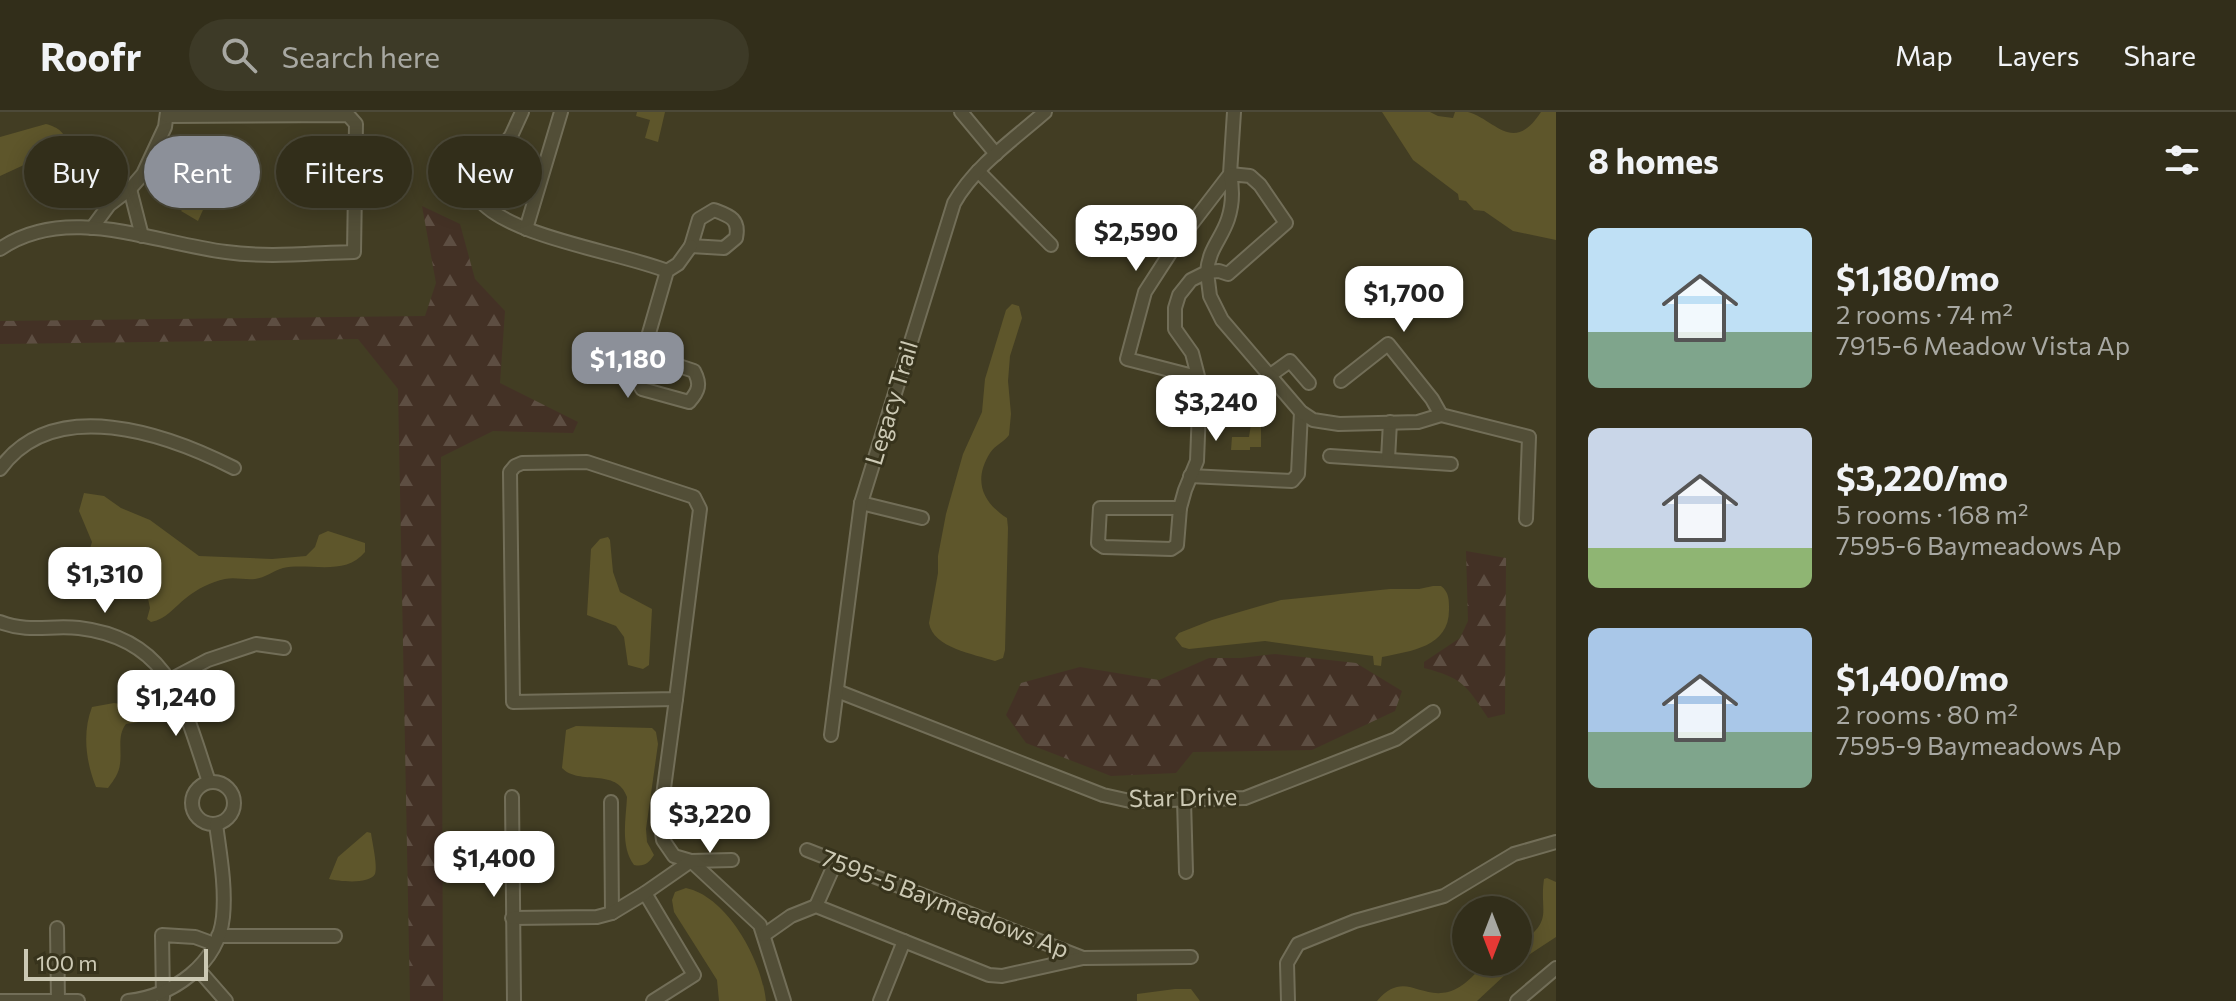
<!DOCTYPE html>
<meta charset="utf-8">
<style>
:root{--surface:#322e1a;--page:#3d3a27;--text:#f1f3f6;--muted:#a8a8a2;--line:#4d4a39;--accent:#8c9099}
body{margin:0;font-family:Commissioner,sans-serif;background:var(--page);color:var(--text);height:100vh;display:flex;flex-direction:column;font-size:30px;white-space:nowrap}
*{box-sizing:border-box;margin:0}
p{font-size:26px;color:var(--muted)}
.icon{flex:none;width:44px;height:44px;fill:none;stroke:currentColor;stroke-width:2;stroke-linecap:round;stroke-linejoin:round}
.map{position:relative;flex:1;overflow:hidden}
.sheet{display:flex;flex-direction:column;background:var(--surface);width:680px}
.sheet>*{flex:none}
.hud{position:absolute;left:24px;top:24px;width:760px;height:72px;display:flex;gap:16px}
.needle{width:52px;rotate:180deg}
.tools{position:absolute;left:1452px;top:784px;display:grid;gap:16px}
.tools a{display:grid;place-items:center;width:80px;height:80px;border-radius:50%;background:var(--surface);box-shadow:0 4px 20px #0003,0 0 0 2px var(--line);font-size:40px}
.scale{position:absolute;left:24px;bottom:20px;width:184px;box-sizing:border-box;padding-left:8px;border:4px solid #ccc9b4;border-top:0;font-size:22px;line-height:28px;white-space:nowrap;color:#ccc9b4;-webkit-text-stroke:6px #37331c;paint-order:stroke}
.price{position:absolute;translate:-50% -68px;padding:0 18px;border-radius:16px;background:#fff;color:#222;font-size:26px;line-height:52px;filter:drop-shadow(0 2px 4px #0008)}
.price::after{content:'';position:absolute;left:50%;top:48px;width:24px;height:18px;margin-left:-12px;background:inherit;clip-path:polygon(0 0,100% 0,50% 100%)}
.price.selected{background:var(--accent);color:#fff}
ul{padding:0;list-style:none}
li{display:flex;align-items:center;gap:24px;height:200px;padding:0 32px}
li span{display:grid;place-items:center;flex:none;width:224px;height:160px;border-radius:12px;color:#555}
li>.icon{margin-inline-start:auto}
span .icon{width:96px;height:96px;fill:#fffc;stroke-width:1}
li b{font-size:34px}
h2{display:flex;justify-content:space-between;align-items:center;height:96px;padding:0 32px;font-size:34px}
.pill{padding:0 28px;border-radius:36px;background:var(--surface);box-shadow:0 4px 20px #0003,0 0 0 2px var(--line);font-size:28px;line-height:72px}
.pill.selected{background:var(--accent);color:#fff}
header{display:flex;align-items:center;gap:48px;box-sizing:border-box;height:112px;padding:0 40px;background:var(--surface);border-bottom:2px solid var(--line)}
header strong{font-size:38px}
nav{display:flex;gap:44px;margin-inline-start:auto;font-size:28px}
.search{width:560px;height:72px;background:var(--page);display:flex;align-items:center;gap:20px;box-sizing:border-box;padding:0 28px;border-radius:44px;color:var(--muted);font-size:30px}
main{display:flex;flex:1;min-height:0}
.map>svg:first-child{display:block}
</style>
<header>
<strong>Roofr</strong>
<div class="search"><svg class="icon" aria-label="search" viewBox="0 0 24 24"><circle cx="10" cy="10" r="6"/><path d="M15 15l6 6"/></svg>Search here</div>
<nav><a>Map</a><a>Layers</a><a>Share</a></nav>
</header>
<main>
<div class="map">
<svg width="1556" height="889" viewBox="0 0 1556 889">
<defs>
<pattern id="forest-firs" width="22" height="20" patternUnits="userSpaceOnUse" patternTransform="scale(2)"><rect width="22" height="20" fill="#433125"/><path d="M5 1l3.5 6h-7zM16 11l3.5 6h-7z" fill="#5d4e42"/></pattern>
</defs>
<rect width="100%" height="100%" fill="#423d23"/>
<g fill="url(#forest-firs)">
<path d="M422 94 460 112 475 167 505 199 500 271 578 310 573 321 493 319 441 345 443 889H410L398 277 358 227 0 232V209L425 204 436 171Z"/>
<path d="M1466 439 1506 446 1505 602 1488 606C1466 573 1463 566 1424 556V550L1460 526 1468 509Z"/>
<path d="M1275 542 1356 551 1402 579 1395 599 1312 638 1193 640 1176 661 1111 664 1026 631 1006 603 1021 571 1080 555 1159 568 1209 546H1241Z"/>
</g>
<g fill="#5e562b">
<path d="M637 0H665L658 30 645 26 650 8 636 4Z"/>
<path d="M1382 0H1430L1438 4 1453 6 1455 0C1460 0 1464 0 1468 0 1496 8 1513 43 1541 0H1556V128L1513 119 1484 99 1474 98 1466 89 1459 88 1458 82 1413 48Z"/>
<path d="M46 12C57 15 69 21 63 35L0 64V25Z"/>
<path d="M202 75 211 80 198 109 181 99Z"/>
<path d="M1012 192 1019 194 1022 206 1010 244 1008 269 1011 302 1009 323C1004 330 995 333 990 341 973 368 982 390 1007 406L1008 416 1005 538 1003 546 995 549C974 542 933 536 929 511L938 461V444L946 402 963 342 982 300 985 267 1006 198Z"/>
<path d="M1251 312 1261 313V335H1250V338H1231L1232 325H1249Z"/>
<path d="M84 381 104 384 121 396 150 408 199 444 272 447 306 444 315 435 319 423 328 419 365 431V440C345 465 308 450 283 456 273 459 265 466 255 467 245 468 235 465 225 467 211 470 197 477 186 486 174 495 167 507 151 510L147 507 150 496 147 482 150 478 146 470 90 465C81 449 87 447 92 430L79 399Z"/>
<path d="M608 425 610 428 613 460 620 480 652 497 649 553 643 557 628 553 624 525 616 514 587 503 591 437 600 427Z"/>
<path d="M1433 474H1441C1449 480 1449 488 1449 498 1449 535 1411 539 1382 545L1381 554 1374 553 1373 544 1265 529 1189 537 1182 535 1175 526 1179 521 1212 508 1281 488 1390 477H1419Z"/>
<path d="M154 582H161L163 593C152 607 143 610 126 612 117 623 122 638 120 652 119 661 114 668 108 676L96 675C86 650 82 621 92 595L114 591 134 594Z"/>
<path d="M576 614 652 616 656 620 658 632 646 717 647 730 654 743C649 751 644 755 634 753 620 734 626 707 627 685 617 655 579 674 562 656L566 618Z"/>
<path d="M367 720 371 721C372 729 378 755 375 762 369 773 338 769 329 767L338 745Z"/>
<path d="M1547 766 1556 770V825L1521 848 1477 889H1377C1404 858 1418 887 1448 880 1466 875 1474 861 1488 850H1518V833C1555 808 1539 801 1544 767Z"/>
<path d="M686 776C728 785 762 849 766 889H719L717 868 674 800 672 788 675 780Z"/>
<path d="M1175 877H1191L1200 889H1137V882Z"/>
</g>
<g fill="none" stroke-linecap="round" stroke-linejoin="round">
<g stroke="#726e58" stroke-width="16">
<g id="minor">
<path d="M522 0 511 24 475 69C475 75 475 81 479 87 508 125 620 140 667 159"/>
<path d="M961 0 996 42"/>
<path d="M978 59 1051 133"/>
<path d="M130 77 142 124"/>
<path d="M714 98C730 104 740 107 736 126L724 136 691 134 699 107Z"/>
<path d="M92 116 109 93 130 77 143 62 165 15 167 0"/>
<path d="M526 117 561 0"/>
<path d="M0 137C67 91 153 131 226 140 268 146 312 141 354 140L356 12 348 3 167 4"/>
<path d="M643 242 694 259C701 272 699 279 689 290L642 277 637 267Z"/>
<path d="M643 242 667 159 678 152 691 134"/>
<path d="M1269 264 1290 249 1309 271"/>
<path d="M1197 265 1127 247 1145 180 1174 135 1230 62 1234 0"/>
<path d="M1341 269 1388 232 1432 287 1441 303"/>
<path d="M1330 344 1451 352"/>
<path d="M1388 347 1390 310"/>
<path d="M587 350 694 385 700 397 676 587 513 590 510 360 515 354 522 351Z"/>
<path d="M0 357C54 282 167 322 234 356"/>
<path d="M1190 364 1292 369 1298 362 1301 300"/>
<path d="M861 391 922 406"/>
<path d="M1100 396H1180L1177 433 1171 437 1104 435 1098 431Z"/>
<path d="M1180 396 1185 378 1197 349 1200 272 1192 241 1175 217V196L1179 183 1191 168 1207 160C1209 136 1221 128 1228 107 1233 92 1233 77 1230 62L1250 64 1260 73 1286 111 1228 162 1219 159 1207 160 1210 184 1222 208 1301 300 1313 308 1339 312 1418 310 1441 303 1529 325 1526 407"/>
<path d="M0 510C29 521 50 513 79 516 172 527 184 596 209 670"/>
<path d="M170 568 208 548 256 532 284 536"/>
<path d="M837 579 1103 683 1130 689 1245 686 1396 627 1433 600"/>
<path d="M676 587 660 706 663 728 674 744 691 749 760 813 784 889"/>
<path d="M831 623 861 391 954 91C975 54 1013 28 1045 0"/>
<circle cx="213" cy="691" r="21"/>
<path d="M512 685 514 889"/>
<path d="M1184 688 1186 760"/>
<path d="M611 690 612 801"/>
<path d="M807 738 1083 846"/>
<path d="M645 781 694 863 653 889"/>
<path d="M816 794 836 749"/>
<path d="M512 806 597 805 612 801 645 781 691 749 732 748"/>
<path d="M57 816 58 889"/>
<path d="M764 823 791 804 816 794 989 863 1002 864 1083 846 1191 845"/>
<path d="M218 824H335"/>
<path d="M198 857 226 889"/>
<path d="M163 886 162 823 195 825 214 832"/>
<path d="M0 889H78"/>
<path d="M128 889C173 884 218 852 223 805 226 774 220 743 216 712"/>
<path d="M880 889 904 829"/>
<path d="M1288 889 1287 851 1298 832 1355 809 1444 784 1514 742 1556 730"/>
<path d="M1517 889 1556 856"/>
</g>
</g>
<use href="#minor" stroke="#524e37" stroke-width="12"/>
</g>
<g text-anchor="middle" stroke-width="6" stroke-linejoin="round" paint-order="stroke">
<g font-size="24" fill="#ccc9b4" stroke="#37331c">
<text transform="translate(892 291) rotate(-73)" y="8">Legacy Trail</text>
<text transform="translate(1183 686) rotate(-1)" y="8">Star Drive</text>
<text transform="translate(945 792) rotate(21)" y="8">7595-5 Baymeadows Ap</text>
</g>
</g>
</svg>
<div class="tools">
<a><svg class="needle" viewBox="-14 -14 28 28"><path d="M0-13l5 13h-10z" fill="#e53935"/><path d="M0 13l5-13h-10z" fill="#a8a8a2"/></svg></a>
</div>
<div class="scale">100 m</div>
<b class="price" style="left:1136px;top:161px">$2,590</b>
<b class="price" style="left:1404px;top:222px">$1,700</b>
<b class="price selected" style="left:628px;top:288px">$1,180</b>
<b class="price" style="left:1216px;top:331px">$3,240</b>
<b class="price" style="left:105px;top:503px">$1,310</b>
<b class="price" style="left:176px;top:626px">$1,240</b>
<b class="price" style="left:710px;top:743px">$3,220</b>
<b class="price" style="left:494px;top:787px">$1,400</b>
<div class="hud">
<a class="pill">Buy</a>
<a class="pill selected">Rent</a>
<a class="pill">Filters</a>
<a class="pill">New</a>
</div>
</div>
<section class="sheet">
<h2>8 homes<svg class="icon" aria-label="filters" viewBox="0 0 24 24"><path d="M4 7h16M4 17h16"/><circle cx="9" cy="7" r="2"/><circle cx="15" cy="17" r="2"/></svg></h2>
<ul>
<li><span style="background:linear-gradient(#bfe0f5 65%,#7fa58c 0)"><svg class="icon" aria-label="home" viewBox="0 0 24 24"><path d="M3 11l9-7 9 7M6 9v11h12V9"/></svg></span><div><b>$1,180/mo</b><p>2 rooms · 74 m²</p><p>7915-6 Meadow Vista Ap</p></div></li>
<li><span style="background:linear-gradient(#c9d6e8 75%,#8fb573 0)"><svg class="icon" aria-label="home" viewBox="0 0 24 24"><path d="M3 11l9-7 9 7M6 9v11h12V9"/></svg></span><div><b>$3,220/mo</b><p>5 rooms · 168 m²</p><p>7595-6 Baymeadows Ap</p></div></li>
<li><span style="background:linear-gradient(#a9c7e8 65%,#7fa58c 0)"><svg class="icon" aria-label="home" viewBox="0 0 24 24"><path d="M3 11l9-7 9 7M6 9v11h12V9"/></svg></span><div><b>$1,400/mo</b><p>2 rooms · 80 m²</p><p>7595-9 Baymeadows Ap</p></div></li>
</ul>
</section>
</main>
